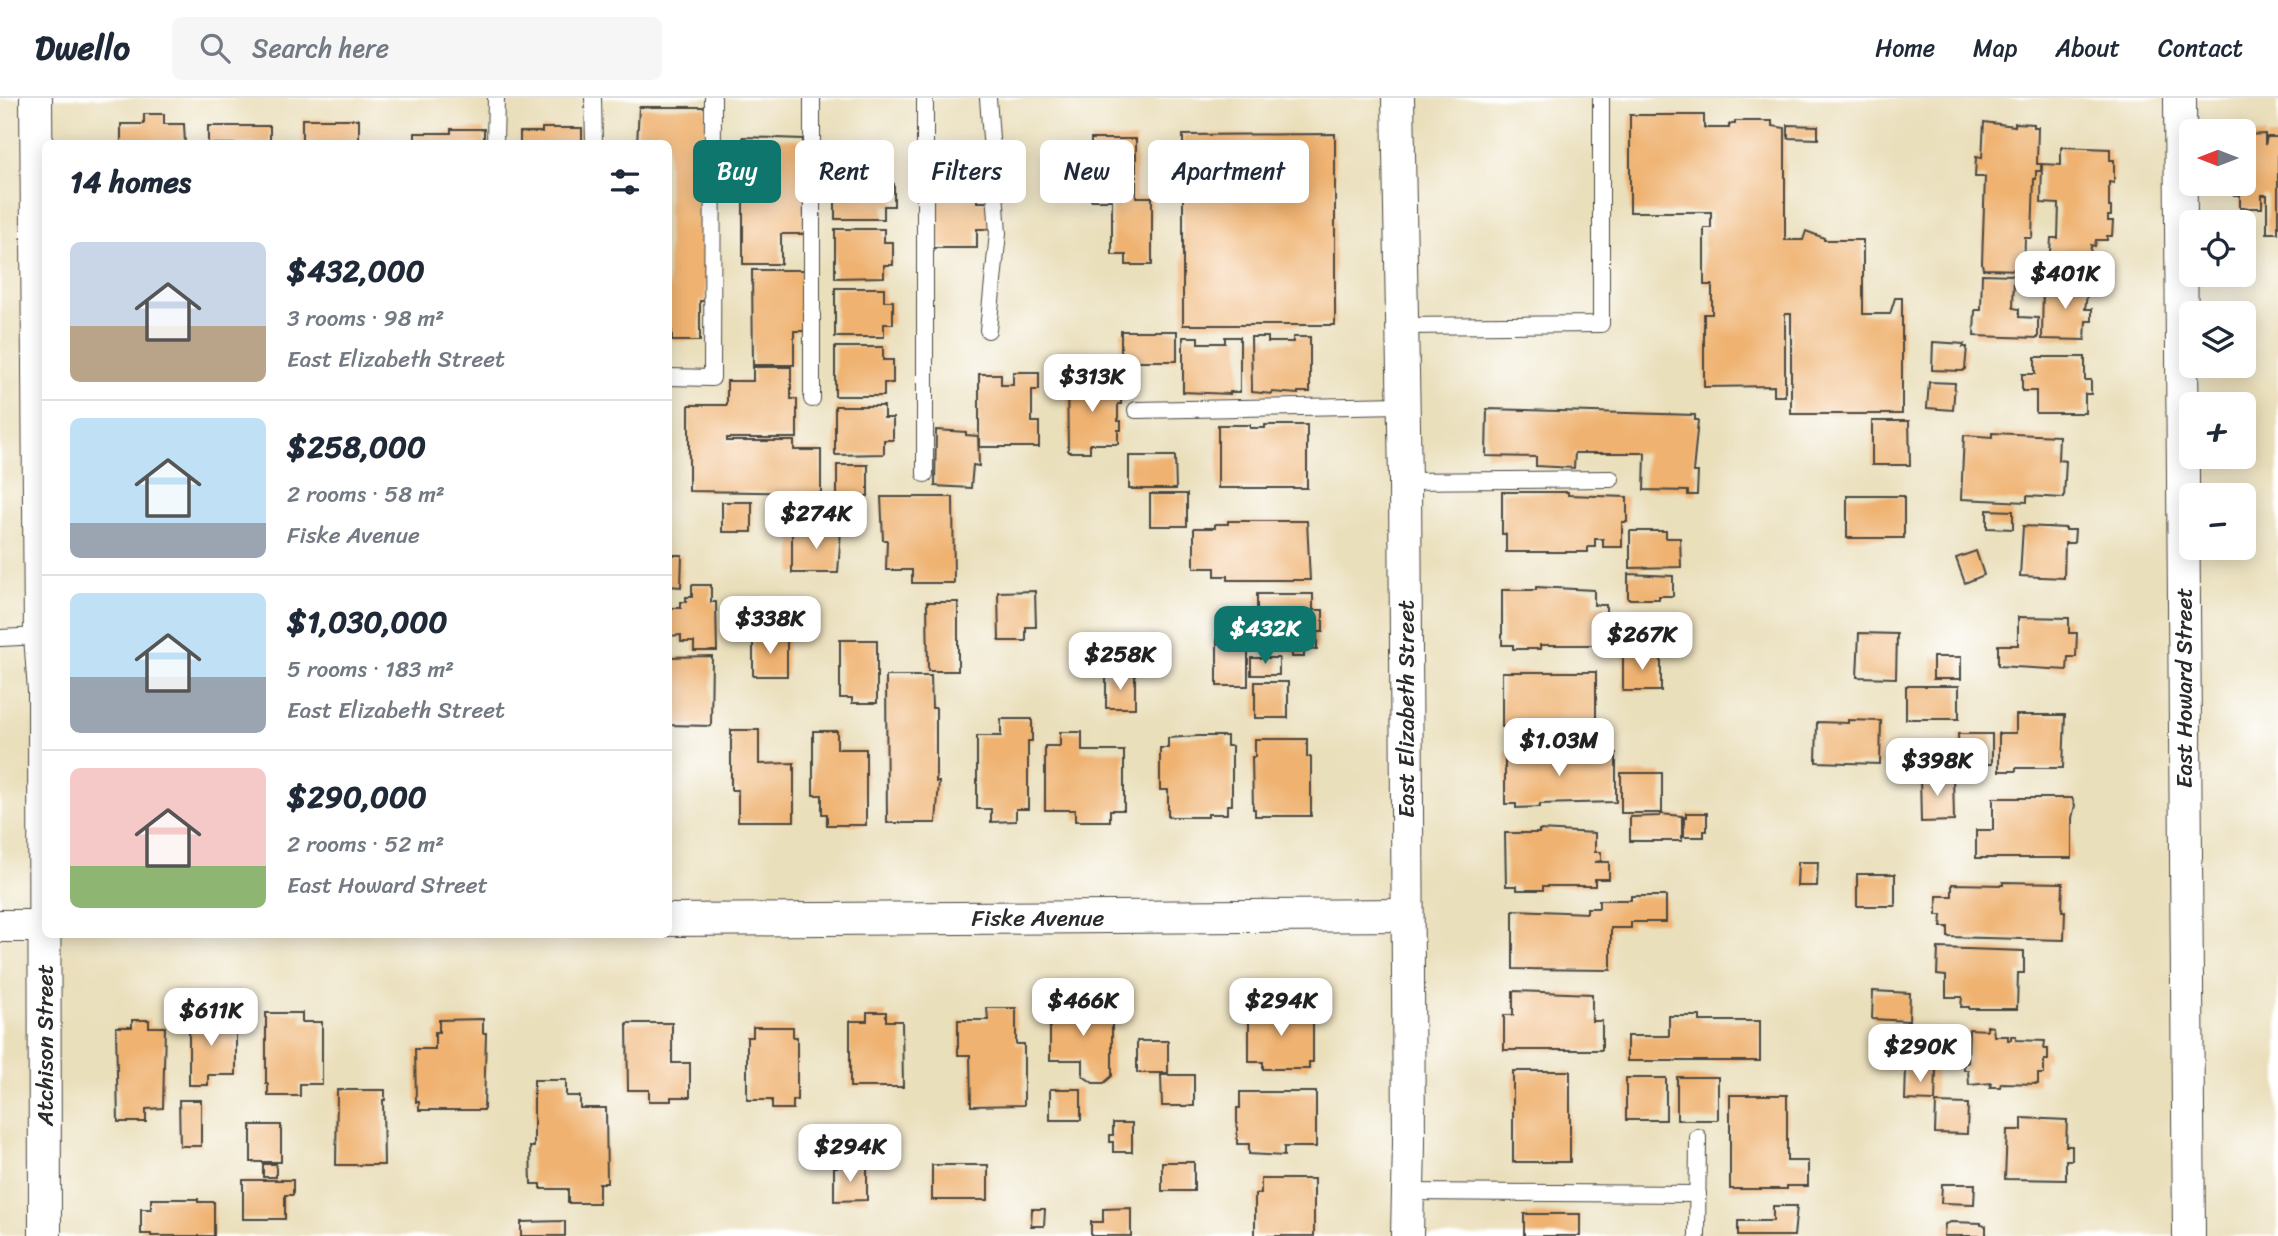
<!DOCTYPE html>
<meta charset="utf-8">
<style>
:root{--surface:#fff;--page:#f6f6f7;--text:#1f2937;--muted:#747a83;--line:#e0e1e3;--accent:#0f766e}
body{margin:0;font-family:Sriracha,sans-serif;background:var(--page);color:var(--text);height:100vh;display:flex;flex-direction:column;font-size:26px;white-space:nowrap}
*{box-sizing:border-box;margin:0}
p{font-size:23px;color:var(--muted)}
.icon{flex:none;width:38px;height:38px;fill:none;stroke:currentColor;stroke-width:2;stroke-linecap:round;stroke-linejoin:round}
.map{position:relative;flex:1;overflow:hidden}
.drawer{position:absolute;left:42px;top:42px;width:630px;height:798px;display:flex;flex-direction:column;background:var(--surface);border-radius:10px;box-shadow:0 4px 18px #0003}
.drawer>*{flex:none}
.hud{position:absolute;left:693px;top:42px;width:665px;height:63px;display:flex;gap:14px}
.needle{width:46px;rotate:270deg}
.fabs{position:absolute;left:2179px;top:21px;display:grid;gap:14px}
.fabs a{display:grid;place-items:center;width:77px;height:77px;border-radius:10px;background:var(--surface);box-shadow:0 4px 18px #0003;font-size:35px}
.price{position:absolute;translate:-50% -60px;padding:0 16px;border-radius:14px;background:#fff;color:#222;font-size:23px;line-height:46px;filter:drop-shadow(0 2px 4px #0008)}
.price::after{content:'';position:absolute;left:50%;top:42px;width:21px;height:16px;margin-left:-10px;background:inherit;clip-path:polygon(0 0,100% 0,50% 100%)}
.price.active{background:var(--accent);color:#fff}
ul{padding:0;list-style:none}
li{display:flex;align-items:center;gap:21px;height:175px;padding:0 28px}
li+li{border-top:2px solid var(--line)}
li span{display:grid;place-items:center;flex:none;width:196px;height:140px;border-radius:10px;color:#555}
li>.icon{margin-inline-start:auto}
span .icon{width:84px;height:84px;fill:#fffc;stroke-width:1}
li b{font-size:30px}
h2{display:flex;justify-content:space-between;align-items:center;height:84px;padding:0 28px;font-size:30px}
.pill{padding:0 24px;border-radius:10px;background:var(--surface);box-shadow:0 4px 18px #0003;font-size:24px;line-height:63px}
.pill.active{background:var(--accent);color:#fff}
header{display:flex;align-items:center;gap:42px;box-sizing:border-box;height:98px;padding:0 35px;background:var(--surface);border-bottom:2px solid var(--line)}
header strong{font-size:33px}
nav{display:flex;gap:38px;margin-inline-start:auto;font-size:24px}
.search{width:490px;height:63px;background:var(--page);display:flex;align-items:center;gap:18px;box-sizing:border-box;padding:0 24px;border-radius:10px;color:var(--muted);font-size:26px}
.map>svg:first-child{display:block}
</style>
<header>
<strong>Dwello</strong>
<div class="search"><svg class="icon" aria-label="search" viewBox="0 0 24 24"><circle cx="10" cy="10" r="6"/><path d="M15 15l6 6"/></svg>Search here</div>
<nav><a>Home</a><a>Map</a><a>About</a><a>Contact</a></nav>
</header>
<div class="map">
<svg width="2278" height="1138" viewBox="0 0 2278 1138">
<rect width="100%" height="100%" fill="#fff"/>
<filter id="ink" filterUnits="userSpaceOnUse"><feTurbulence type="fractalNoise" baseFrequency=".0143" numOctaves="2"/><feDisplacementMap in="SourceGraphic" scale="14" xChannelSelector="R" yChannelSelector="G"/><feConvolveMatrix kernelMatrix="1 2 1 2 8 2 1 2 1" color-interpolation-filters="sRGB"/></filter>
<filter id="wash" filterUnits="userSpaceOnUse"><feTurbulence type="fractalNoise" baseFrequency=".00686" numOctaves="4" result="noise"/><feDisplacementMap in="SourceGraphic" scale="28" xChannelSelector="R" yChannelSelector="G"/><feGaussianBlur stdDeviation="1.57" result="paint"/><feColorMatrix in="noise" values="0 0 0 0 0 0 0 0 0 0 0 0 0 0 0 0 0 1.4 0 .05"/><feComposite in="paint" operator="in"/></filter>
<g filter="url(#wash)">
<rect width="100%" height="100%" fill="#eadfbb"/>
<g id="blocks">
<g fill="#efb271">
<path d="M639 9H706V203H700V243H672V233H668V46H637Z"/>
<path d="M144 16H164V26H184L185 46H121V26H144Z"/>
<path d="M1630 17H1704V30H1729V26H1735V23H1772V28L1785 30V142H1803L1806 133 1824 140V142H1863V216H1890L1895 200H1902V316H1791V216H1785V298H1774V288L1704 289V216H1712V187H1704V130H1711V114H1630Z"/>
<rect x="302" y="21" width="57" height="25"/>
<path d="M1984 24 2015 28V25L2034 26V29H2038L2037 66H2041V73H2036V81H2034L2032 140H2025L2024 172 1983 171 1982 165 1985 79H1975L1976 59 1982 60Z"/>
<path d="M1788 27 1818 28V41L1788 40Z"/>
<rect x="208" y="28" width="62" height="18"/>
<path d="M542 30H582V46H520V34H542Z"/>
<path d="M451 31H484V46H415V35H451Z"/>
<path d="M1335 36V227H1183V37Z"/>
<path d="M2265 36V47L2267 39H2278V135H2267V97H2262V110H2240V97H2233V86H2244V37Z"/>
<path d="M743 39 803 41 804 136H781V166H743Z"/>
<path d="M1091 41H1136V99H1152V167H1126V157H1112V102H1091Z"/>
<path d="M934 48H972V56H977V104H990V131H977V150H932V56H934Z"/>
<path d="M2061 49 2110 51V62H2114V85L2109 84V109H2111V118H2108V123H2113L2112 138H2107V142H2096L2095 148 2091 147 2090 169 2049 168 2051 140H2058L2059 106 2041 105 2042 66 2061 67Z"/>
<path d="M835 56H865V72H883V86H894V108H884V121H835Z"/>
<path d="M835 131H884V144H893V167H884V179L835 180Z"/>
<path d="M752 172H805V233H794V267H753Z"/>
<path d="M1982 176 2014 177 2013 210 2019 211V219L2038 220V240L1974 238 1975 212H1981Z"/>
<path d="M2043 185H2085V190H2088L2085 211H2092V223H2086L2085 242 2042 241Z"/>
<path d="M835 190H884V203H893V226H884V239H835Z"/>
<rect x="1121" y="233" width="56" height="30"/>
<path d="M1183 239H1198V245H1225V239H1240V294H1230V296L1183 294Z"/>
<path d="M1251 239H1268V244H1293V239H1310V294H1298V296L1272 294V296L1252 294Z"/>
<path d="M1933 244 1964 246 1963 249H1967L1965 271 1962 273 1932 272Z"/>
<path d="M835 249H883V262H893V285H884V298H835Z"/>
<path d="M2035 259H2085V282H2091V296H2085V315H2036V293H2022V276H2035Z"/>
<path d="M753 269H791V301H797V340H727V343H794V352H821V395L689 393V307H727V283H753Z"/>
<path d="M1013 274H1039V292H1032V324H1039V349H979V276H1001V287H1013Z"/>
<path d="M1067 277H1084V285H1118V297H1121V306H1118V323H1121V332H1118V346H1090V354H1068Z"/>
<path d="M1929 284 1955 285 1953 312 1927 310Z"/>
<path d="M835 308H884V320H893V342H884V356L835 357Z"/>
<path d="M1487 311 1695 317V322H1698L1693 374H1698L1697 397H1688V393L1644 392 1645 355H1575L1574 370 1536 368V359L1486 358Z"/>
<path d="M1872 323H1909L1910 367H1872Z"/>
<path d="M1218 327H1250V330H1265V327H1307V390H1218Z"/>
<path d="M936 332 966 334V337L978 338 979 368 973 367 971 390 935 388Z"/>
<path d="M1992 335 2059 338 2058 362 2066 363 2064 400 2027 398V404L1961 401 1964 337 1992 339Z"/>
<path d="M1129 358H1175L1176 391H1129Z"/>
<rect x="837" y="367" width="31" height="31"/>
<path d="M1502 394H1568V397L1627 399V424H1622V449H1603V441H1595V449H1588V454H1506V436H1502Z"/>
<rect x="1150" y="396" width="37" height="32"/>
<rect x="1847" y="398" width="57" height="42"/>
<path d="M881 399H953L954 485H912V472H886L887 442H883Z"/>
<rect x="722" y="404" width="30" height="30"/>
<path d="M794 409 795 429H780L779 410Z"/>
<path d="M1987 412 2013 413V431L1987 430Z"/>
<path d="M1228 423H1307L1310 482H1228V478H1215V470H1194V430H1215V426H1228Z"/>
<path d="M2023 428 2066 430V432H2075L2074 445H2065L2064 480 2020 478Z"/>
<path d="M792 431H841L838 475H792Z"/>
<path d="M1630 433H1666V440H1680L1681 469 1630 470Z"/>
<path d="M1976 453 1984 477 1965 485 1956 460Z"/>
<path d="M668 457H682L681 489 668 488Z"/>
<path d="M1628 476 1673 478V498H1659V501H1628Z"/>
<path d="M692 487H711V504H716L717 553H694V544H681V537L668 538V510H681V504H686V499H692Z"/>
<path d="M1536 489 1594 492V507H1606V535H1595V547H1540V551H1513V547H1502V492H1536Z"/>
<path d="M1035 493 1036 529H1026V543H999L998 494Z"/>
<path d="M1257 496H1313V512H1323V534H1317V551L1304 553V559H1292V553H1267V516H1257Z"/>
<rect x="737" y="500" width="25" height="36"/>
<path d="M927 504H958V573H928Z"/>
<path d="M2018 519 2069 520V535H2077L2076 559H2068L2067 572 1998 568V547H2018Z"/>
<path d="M1248 530V588H1217V531Z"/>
<path d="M1859 535 1897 536 1896 580 1857 579Z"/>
<rect x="753" y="539" width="34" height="39"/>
<path d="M840 542H877V605H852V600H840Z"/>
<rect x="1623" y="554" width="38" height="39"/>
<path d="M712 558 711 628 668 627V559Z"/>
<rect x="1933" y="559" width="28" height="22"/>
<rect x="1251" y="560" width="28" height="17"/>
<rect x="1502" y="574" width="94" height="55"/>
<rect x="1106" y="577" width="29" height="33"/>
<path d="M886 578H931L932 610H936V684H939L936 725H887Z"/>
<rect x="1255" y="584" width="33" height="36"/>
<rect x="1906" y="588" width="53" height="33"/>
<path d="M2016 617H2065L2063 670H2016V673H1999V635H2016Z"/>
<path d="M1001 621H1032V643H1028V711H1016V723L991 724V711H977V638H1001Z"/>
<path d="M1848 622 1881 623 1880 666 1816 664 1817 624 1848 625Z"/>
<path d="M731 632H759V666L794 665V723H738V692H731Z"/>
<path d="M813 633H837V651H866V727H827V716H822V697H813Z"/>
<path d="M1060 634H1082V653H1124V712H1110V723H1075V712H1045V648H1060Z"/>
<path d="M1958 636H1992V666H1959Z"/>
<path d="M1198 638H1227V648H1232V707H1227V716H1208V719H1168V692H1160V650H1168V640Z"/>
<path d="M1255 641H1307V659H1311V718H1255V711H1253L1252 659H1255Z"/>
<path d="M1539 650H1567V653L1616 655V704L1540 706V709L1516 710V706H1505V654H1539Z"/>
<rect x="1621" y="675" width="41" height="40"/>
<path d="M1953 676 1954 723 1921 724 1920 677Z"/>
<path d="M1993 700H2072L2075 707 2072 720V760H1976V732H1993Z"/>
<path d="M1686 715H1707V733H1704V739H1684V719H1686Z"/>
<path d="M1660 716 1682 718V743H1630V719L1660 718Z"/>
<path d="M1539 732 1595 735V754H1601V763L1595 764H1609V781H1595V788H1543V792H1517V788H1506L1505 735H1539Z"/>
<path d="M1798 764H1818L1817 788H1797Z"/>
<rect x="1857" y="776" width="38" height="32"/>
<path d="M2003 784 2063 785 2062 813H2065L2064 842 1948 839V829H1941L1942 817H1937V798H1952V786L2003 787Z"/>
<path d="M1631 798H1666V824H1631V830H1611V872L1513 871V812L1587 815V810H1599V802H1631Z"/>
<path d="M1938 850 2024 853V875H2018L2017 911H1969V909H1961L1962 899H1946V878L1937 877Z"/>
<path d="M1513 893 1592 896V923H1602V952H1504V917H1513Z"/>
<path d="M1873 893 1910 895 1909 923 1872 921Z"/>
<path d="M1050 907H1109V914H1112V978L1104 985H1093L1083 978V962H1050Z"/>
<path d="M987 910H1016V946H1024V1007L971 1008 970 957H958V922H988Z"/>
<path d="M1249 911H1313V964H1309V971H1263V964H1249Z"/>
<path d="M867 914H886V923H902L903 989H850V923H867Z"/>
<path d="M191 915H218V926H236V977H208V987H189V926H191Z"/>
<path d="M266 915H302V924H322V986H300V998H268V986H266Z"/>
<path d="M1669 918H1700V923H1760V963H1627V938H1669Z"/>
<path d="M483 921V935H486L484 1012H419V1004H416L415 951H435V934H439V922Z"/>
<path d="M132 922H149V929H165L163 1010 146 1011V1024H118L116 929H132Z"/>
<path d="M627 925H672V965H690V999H671V1003H649V992H628Z"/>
<path d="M1987 928 1993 929 1994 938H2008V942H2011V938H2016V942L2045 943 2044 951H2048V962H2044V976H2038V986L2001 985 2000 989H1990L1991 985 1969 987 1968 972H1964V965H1968L1969 931 1987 932Z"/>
<path d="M753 929H793V939H797V1002H793V1011H772V1002H747V939H753Z"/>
<rect x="1137" y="943" width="31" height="32"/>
<path d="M1906 970 1936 971 1935 1003 1905 1002Z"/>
<rect x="1513" y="973" width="57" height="91"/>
<path d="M1161 977H1194V1008H1162Z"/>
<rect x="1677" y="979" width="41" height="43"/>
<rect x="1626" y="980" width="40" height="42"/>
<path d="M534 982H566V998H580V1010H606L607 1085H599V1105H568V1091H541V1086H531L530 1049H534Z"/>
<rect x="1050" y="991" width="31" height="31"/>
<path d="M337 992H385V1002H383L384 1067H336Z"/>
<path d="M1240 994H1316V1049H1284V1058L1249 1056V1046H1237V1010H1240Z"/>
<path d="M1730 997H1787V1063H1808V1088H1787V1091H1730Z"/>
<path d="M179 1002H201V1048H180Z"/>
<path d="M1936 1005 1968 1006 1967 1036 1935 1035Z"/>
<path d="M2022 1020 2067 1022 2066 1048H2072V1062H2066V1082L2005 1081 2007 1032H2022Z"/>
<path d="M1113 1025H1132V1054H1113V1044H1110V1037H1113Z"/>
<rect x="251" y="1027" width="30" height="37"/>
<rect x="1162" y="1064" width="32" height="29"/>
<rect x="263" y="1066" width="13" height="13"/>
<rect x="932" y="1067" width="56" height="35"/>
<path d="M834 1069H867V1102L834 1103Z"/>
<path d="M1261 1081H1314V1138H1255V1096H1261Z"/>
<path d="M243 1082H293V1097H285V1121H243Z"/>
<path d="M1942 1086H1975L1974 1106 1941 1105Z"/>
<path d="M151 1101H198V1104H214V1138H151V1136H141V1111H151Z"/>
<path d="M1773 1108H1797L1794 1138H1738V1123H1773Z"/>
<path d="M1131 1110V1138H1091V1124H1103V1111Z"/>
<path d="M1032 1111H1045L1044 1128H1031Z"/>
<rect x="1524" y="1116" width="56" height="22"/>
<path d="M565 1123V1138H521V1124Z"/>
<path d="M1951 1124 1981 1125V1127L1986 1128V1138H1944L1945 1126Z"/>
</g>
</g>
</g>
<g filter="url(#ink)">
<use href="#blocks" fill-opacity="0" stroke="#484641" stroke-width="2"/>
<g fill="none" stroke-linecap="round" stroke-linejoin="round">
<g stroke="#484641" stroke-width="18">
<g id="lane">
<path d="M593 0 594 46"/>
<path d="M812 0V301"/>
<path d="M988 0 998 135 988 232"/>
<path d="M495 46 496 0"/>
<path d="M1401 228 1601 226V0"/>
<path d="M668 279 712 280 713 0"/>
<path d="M1136 312 1402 307"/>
<path d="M925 376V0"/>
<path d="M1405 383 1611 381"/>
<path d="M0 540 40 538"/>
<path d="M1406 1094 1698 1096"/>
<path d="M1697 1138 1698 1039"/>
</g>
</g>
<g stroke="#484641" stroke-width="34">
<g id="street">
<path d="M36 0 40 538 44 593 45 1138"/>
<path d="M1398 0 1405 383 1409 1045 1407 1138"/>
<path d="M2180 0 2189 1138"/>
<path d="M668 822 1407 817"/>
<path d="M0 828H46"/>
</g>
</g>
<use href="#lane" stroke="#fff" stroke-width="16"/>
<use href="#street" stroke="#fff" stroke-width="32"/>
</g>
</g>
<g text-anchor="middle" stroke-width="6" stroke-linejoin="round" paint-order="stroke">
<g font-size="23" fill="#2b2b2b" stroke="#fff">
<text transform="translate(2184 590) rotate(-90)" y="8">East Howard Street</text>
<text transform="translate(1406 611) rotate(-90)" y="8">East Elizabeth Street</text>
<text x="1038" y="828">Fiske Avenue</text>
<text transform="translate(45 947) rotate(-90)" y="8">Atchison Street</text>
</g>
</g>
</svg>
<div class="fabs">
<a><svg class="needle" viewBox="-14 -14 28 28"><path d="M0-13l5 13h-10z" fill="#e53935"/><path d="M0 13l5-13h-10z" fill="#747a83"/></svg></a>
<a><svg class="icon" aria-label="locate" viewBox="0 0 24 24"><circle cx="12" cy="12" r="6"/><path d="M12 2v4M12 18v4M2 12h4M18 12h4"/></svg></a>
<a><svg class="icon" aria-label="layers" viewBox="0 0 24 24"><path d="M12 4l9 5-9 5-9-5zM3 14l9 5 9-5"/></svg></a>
<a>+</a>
<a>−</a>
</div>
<b class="price" style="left:2065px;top:213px">$401K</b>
<b class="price" style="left:1092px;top:316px">$313K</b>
<b class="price" style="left:816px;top:453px">$274K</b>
<b class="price" style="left:770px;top:558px">$338K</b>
<b class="price active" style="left:1265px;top:568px">$432K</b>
<b class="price" style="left:1642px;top:574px">$267K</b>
<b class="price" style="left:1120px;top:594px">$258K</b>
<b class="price" style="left:1559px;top:680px">$1.03M</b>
<b class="price" style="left:1937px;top:700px">$398K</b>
<b class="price" style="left:1083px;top:940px">$466K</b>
<b class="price" style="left:1281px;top:940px">$294K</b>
<b class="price" style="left:211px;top:950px">$611K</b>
<b class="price" style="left:1920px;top:986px">$290K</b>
<b class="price" style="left:850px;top:1086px">$294K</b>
<div class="hud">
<a class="pill active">Buy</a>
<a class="pill">Rent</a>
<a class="pill">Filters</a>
<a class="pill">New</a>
<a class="pill">Apartment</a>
</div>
<section class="drawer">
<h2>14 homes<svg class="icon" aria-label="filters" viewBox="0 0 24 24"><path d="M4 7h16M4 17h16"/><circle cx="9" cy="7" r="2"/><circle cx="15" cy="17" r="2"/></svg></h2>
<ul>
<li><span style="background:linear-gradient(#c9d6e8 60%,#b9a48a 0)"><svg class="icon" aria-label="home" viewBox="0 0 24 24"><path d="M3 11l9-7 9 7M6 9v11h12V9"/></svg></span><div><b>$432,000</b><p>3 rooms · 98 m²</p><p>East Elizabeth Street</p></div></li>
<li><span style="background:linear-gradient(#bfe0f5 75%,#9aa5b1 0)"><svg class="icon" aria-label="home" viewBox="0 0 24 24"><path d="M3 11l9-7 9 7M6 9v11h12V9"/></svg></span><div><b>$258,000</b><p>2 rooms · 58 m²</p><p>Fiske Avenue</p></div></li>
<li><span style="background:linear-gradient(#bfe0f5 60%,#9aa5b1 0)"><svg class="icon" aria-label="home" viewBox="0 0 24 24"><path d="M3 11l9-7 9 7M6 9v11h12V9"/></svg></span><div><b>$1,030,000</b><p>5 rooms · 183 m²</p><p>East Elizabeth Street</p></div></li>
<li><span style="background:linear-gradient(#f6c9c9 70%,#8fb573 0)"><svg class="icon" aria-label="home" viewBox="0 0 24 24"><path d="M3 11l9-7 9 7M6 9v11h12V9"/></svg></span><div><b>$290,000</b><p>2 rooms · 52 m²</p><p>East Howard Street</p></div></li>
</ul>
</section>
</div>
